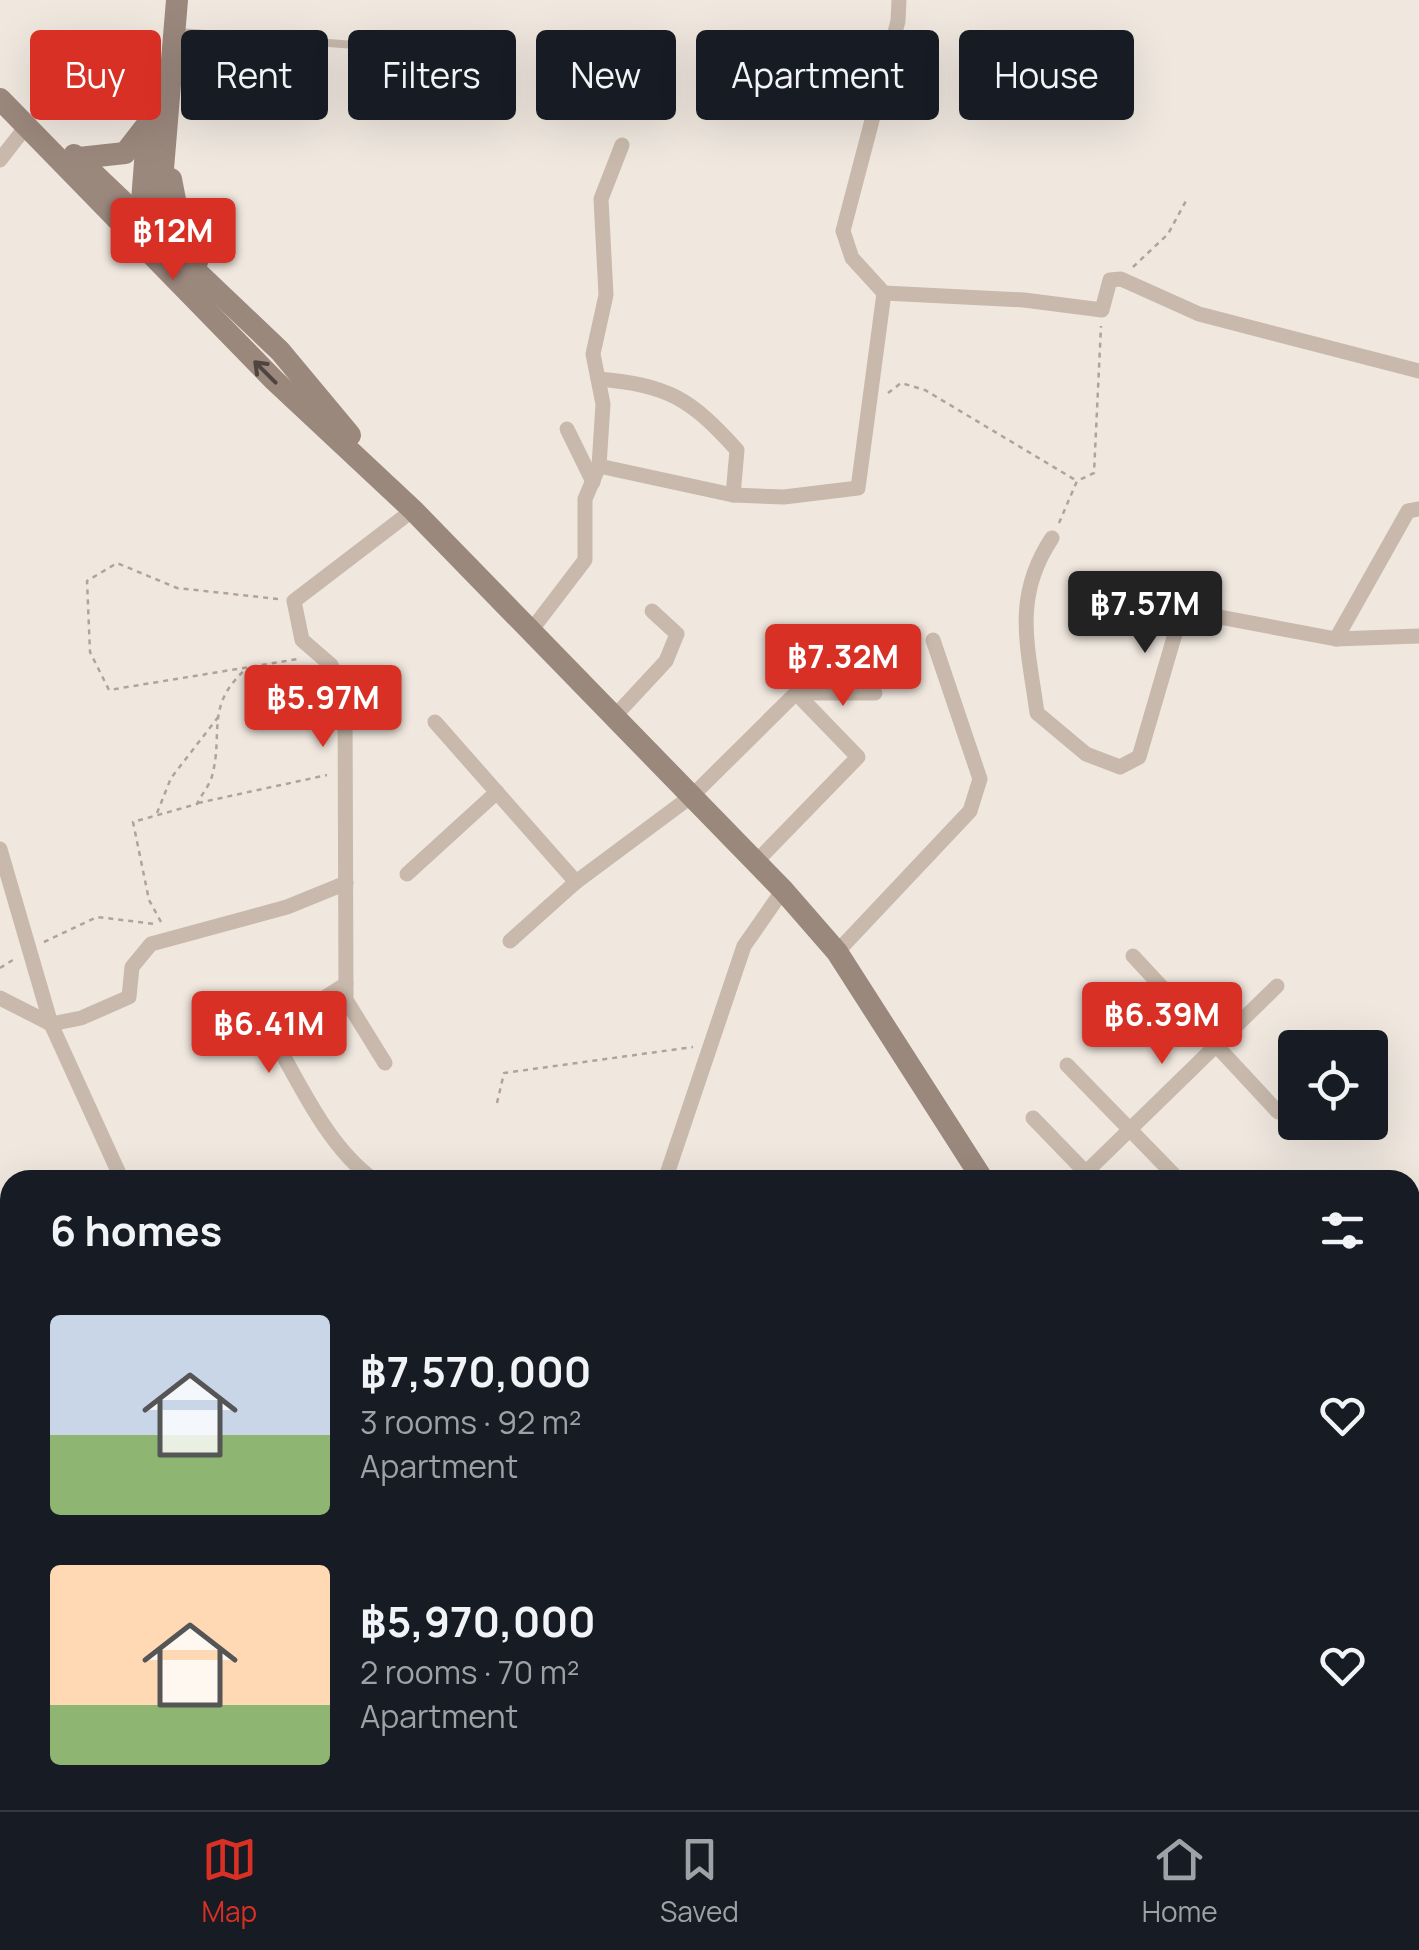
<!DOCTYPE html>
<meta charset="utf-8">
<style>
:root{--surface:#171b24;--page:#20242c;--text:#f1f3f6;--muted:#9ea1a6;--line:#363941;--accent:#d93025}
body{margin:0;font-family:Manrope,sans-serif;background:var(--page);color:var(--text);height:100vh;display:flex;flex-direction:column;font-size:38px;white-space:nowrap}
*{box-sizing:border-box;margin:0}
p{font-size:32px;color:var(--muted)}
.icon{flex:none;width:55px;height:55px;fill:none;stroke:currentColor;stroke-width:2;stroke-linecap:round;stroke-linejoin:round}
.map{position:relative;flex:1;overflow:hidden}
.side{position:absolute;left:0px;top:1170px;width:1420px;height:640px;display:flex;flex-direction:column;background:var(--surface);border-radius:30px 30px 0 0;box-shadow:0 10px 40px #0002}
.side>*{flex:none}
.guide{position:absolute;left:30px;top:30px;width:1360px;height:90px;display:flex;gap:20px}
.fabs{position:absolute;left:1278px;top:1030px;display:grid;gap:20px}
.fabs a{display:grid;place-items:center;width:110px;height:110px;border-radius:10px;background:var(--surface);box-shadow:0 10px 40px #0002;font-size:50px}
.price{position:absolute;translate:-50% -85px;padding:0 22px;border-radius:10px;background:var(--accent);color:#fff;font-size:32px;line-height:65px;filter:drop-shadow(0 2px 5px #0008)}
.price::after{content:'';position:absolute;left:50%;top:60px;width:30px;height:22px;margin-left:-15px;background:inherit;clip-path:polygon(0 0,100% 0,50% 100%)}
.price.active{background:#222;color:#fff}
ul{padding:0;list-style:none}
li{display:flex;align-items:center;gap:30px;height:250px;padding:0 50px}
li span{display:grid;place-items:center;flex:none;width:280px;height:200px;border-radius:10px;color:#555}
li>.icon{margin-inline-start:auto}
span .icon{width:120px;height:120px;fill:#fffc;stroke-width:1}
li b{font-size:42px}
h2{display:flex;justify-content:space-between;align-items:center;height:120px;padding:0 50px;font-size:42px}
.chip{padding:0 35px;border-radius:10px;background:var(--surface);box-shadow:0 10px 40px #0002;font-size:35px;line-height:90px}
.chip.active{background:var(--accent);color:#fff}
.tabs{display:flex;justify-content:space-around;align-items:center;height:140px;border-top:2px solid var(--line);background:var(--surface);font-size:28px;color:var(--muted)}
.tabs a{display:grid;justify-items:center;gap:5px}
.tabs .active{color:var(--accent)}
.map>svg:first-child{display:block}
</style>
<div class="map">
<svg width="1419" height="1810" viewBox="0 0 1419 1810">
<rect width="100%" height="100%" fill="#f0e8df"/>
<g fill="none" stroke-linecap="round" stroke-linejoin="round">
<path stroke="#81a9ab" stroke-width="30" d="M104 1800 114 1810"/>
<g stroke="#b3a396" stroke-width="2.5" stroke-dasharray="5 5" stroke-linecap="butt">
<path d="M1133 267 1168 234 1187 199"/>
<path d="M888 393 901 383 925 390 1077 481"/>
<path d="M1059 523 1077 481 1094 473 1101 326"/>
<path d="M1076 572 1166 604"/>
<path d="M278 599 177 588 117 563 87 581 90 652 109 690 298 659"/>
<path d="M198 803 327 775"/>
<path d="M157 813 171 778 219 716"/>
<path d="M161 922 149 900 133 822 197 804C201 795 210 785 212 776 224 732 204 706 247 668"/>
<path d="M44 942 97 917 155 924"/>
<path d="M0 968 16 958"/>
<path d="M497 1103 504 1073 693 1047"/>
</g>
<path stroke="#c8b9ac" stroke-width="8" d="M179 32 382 47C400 93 412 88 457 89"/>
<g stroke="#c8b9ac" stroke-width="15">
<path d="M0 160 28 124"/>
<path d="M884 293 1024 300 1102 310 1110 280 1121 279 1199 314 1419 371"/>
<path d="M598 379C668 385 690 398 737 450L733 495"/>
<path d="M567 429 593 482"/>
<path d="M599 466 603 404 593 354 606 295 601 199 622 145"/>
<path d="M1052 538C1012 598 1028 646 1037 713L1086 754 1120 767 1139 757 1182 610 1336 639 1419 636"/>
<path d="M530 632 585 560V499L599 466 733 495 784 497 858 488 884 293 852 258 843 231 898 21 899 0"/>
<path d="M1336 639 1408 511 1419 509"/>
<path d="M796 693H875"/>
<path d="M614 717 666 661 677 634 652 611"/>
<path d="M435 722 576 882"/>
<path d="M0 849 51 1024 122 1180"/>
<path d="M407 874 497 792"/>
<path d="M510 941 576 882 693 795 796 693 858 757 756 862"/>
<path d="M837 952 970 811 980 779 933 640"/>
<path d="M1133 956 1278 1112"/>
<path d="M346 984 283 1024 275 1041C302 1088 329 1148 374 1180"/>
<path d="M0 998 51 1024 81 1018 129 997 132 967 151 944 287 907 346 883"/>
<path d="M385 1063 346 1000 345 694 331 665 302 640 294 601 413 510"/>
<path d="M1067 1065 1179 1180"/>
<path d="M1033 1118 1093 1180"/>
<path d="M665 1180 744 946 783 890"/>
<path d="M1078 1180 1277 986"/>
<path d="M0 1219 10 1239"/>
<path d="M1410 1221 1419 1229"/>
<path d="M1410 1378 1419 1385"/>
<path d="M1410 1420 1419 1412"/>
<path d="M1410 1637 1419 1630"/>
<path d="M0 1711 10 1704"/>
<path d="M1410 1756 1419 1750"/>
<path d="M389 1800 395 1810"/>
<path d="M522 1800 528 1810"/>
<path d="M571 1810 609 1800"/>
<path d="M849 1810 863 1800"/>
<path d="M1171 1810 1185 1800"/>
<path d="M1339 1810 1352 1800"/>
</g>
<g stroke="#9b887d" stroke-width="22">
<path d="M0 99 274 380 413 510 783 890 837 952 983 1180"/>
<path d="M74 155 280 351 350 435"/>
<path d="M79 158 125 153 146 126"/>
<path d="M171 179 178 215 197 262"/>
<path d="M140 227 148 123 162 76"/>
<path d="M157 241 177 0"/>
<path d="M1410 1603 1419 1614"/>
</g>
</g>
<defs><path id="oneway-shaft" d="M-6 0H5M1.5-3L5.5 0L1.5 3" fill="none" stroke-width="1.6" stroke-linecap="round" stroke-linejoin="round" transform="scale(2.5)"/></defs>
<use stroke="#4f443f" href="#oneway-shaft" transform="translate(265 372) rotate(-135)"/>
</svg>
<div class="fabs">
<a><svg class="icon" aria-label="locate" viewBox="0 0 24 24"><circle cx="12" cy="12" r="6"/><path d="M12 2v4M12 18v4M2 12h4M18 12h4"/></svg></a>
</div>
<b class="price" style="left:173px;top:283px">฿12M</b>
<b class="price active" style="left:1145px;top:656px">฿7.57M</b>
<b class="price" style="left:843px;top:709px">฿7.32M</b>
<b class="price" style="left:323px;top:750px">฿5.97M</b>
<b class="price" style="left:1162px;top:1067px">฿6.39M</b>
<b class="price" style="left:269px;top:1076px">฿6.41M</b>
<div class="guide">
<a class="chip active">Buy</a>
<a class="chip">Rent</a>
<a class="chip">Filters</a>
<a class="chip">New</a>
<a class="chip">Apartment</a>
<a class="chip">House</a>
</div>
<section class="side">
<h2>6 homes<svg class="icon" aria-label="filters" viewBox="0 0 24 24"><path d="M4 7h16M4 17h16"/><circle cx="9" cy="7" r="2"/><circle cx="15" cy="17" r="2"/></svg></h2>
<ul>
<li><span style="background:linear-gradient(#c9d6e8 60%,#8fb573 0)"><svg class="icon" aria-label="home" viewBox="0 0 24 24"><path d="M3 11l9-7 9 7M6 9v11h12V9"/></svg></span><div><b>฿7,570,000</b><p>3 rooms · 92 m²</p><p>Apartment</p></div><svg class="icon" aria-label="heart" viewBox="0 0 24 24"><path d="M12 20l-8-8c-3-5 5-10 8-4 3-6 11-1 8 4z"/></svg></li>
<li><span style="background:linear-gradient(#ffd9b3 70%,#8fb573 0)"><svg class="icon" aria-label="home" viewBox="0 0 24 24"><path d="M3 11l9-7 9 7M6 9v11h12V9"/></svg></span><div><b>฿5,970,000</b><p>2 rooms · 70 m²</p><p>Apartment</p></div><svg class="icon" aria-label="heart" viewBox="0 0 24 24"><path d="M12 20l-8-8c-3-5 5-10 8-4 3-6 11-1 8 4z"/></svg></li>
</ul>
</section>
</div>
<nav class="tabs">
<a class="active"><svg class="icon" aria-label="map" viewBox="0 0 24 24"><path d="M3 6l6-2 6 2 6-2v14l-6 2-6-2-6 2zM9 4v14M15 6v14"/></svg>Map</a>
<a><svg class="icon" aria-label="saved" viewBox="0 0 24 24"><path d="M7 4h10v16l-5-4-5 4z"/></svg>Saved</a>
<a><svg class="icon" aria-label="home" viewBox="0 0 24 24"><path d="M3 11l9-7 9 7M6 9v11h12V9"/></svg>Home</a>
</nav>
